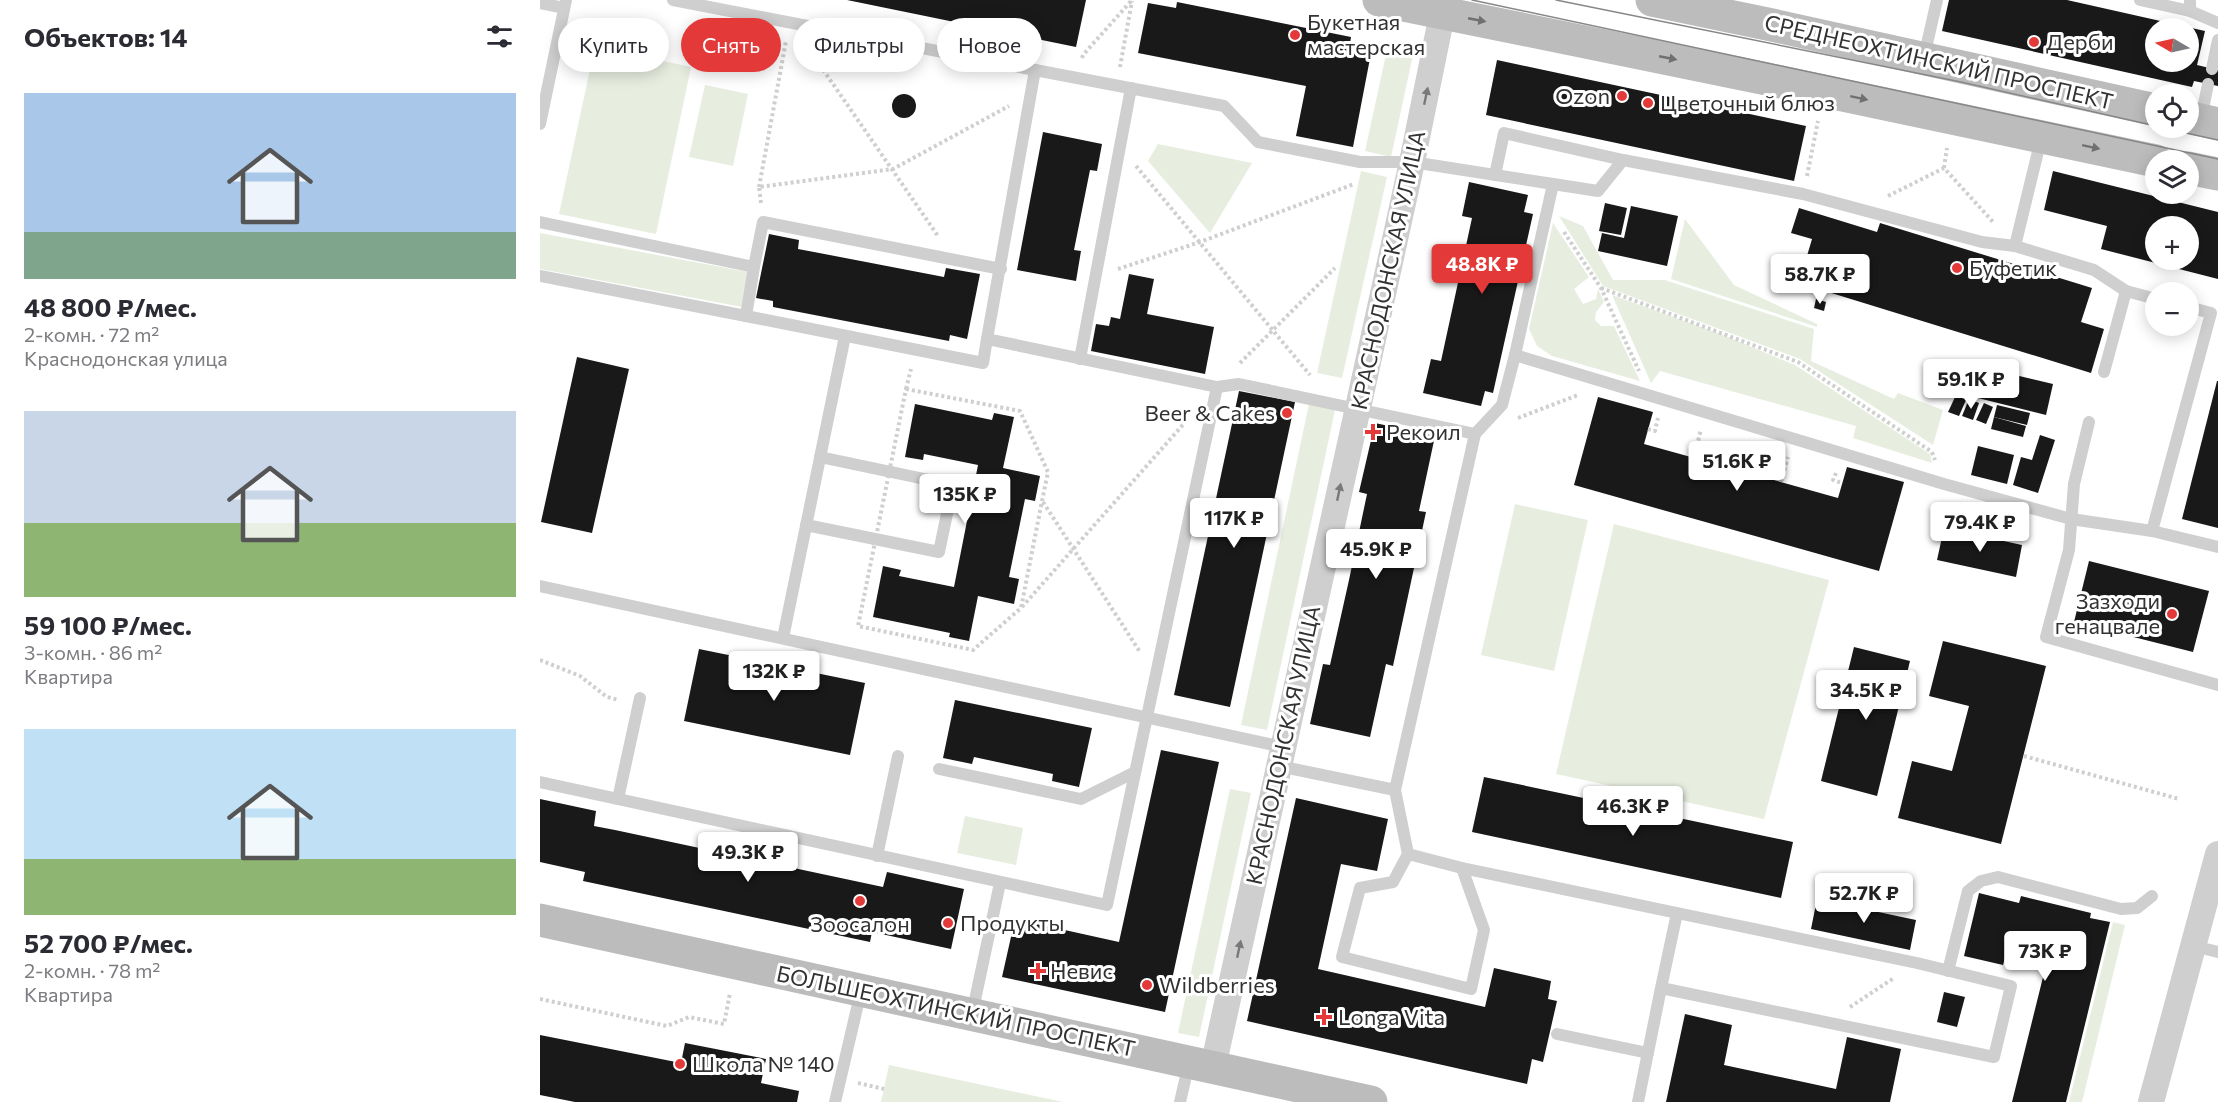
<!DOCTYPE html>
<html lang="ru">
<meta charset="utf-8">
<style>
:root{--surface:#fff;--page:#f7f7f7;--text:#2b2b33;--muted:#7c7c81;--accent:#e43939}
body{margin:0;font-family:Commissioner,sans-serif;background:var(--page);color:var(--text);height:100vh;display:flex;flex-direction:column;font-size:22px;white-space:nowrap}
*{box-sizing:border-box;margin:0}
p{font-size:20px;color:var(--muted)}
.icon{flex:none;width:33px;height:33px;fill:none;stroke:currentColor;stroke-width:2;stroke-linecap:round;stroke-linejoin:round}
.map{position:relative;flex:1;overflow:hidden}
.panel{display:flex;flex-direction:column;background:var(--surface);width:540px}
.panel>*{flex:none}
.top-card{position:absolute;left:18px;top:18px;width:570px;height:54px;display:flex;gap:12px}
.needle{width:39px;rotate:279deg}
.tools{position:absolute;left:1605px;top:18px;display:grid;gap:12px}
.tools a{display:grid;place-items:center;width:54px;height:54px;border-radius:50%;background:var(--surface);box-shadow:0 3px 15px #0003;font-size:30px}
.price{position:absolute;translate:-50% -51px;padding:0 14px;border-radius:6px;background:#fff;color:#222;font-size:20px;line-height:39px;filter:drop-shadow(0 2px 3px #0008)}
.price::after{content:'';position:absolute;left:50%;top:36px;width:18px;height:14px;margin-left:-9px;background:inherit;clip-path:polygon(0 0,100% 0,50% 100%)}
.price.active{background:var(--accent);color:#fff}
ul{padding:0;list-style:none}
li{display:grid;align-content:center;gap:12px;height:318px;padding:0 24px}
li span{display:grid;place-items:center;height:186px;border-radius:0px;color:#555}
li>.icon{margin-inline-start:auto}
span .icon{width:108px;height:108px;fill:#fffc;stroke-width:1}
li b{font-size:26px}
h2{display:flex;justify-content:space-between;align-items:center;height:72px;padding:0 24px;font-size:26px}
.tag{padding:0 21px;border-radius:27px;background:var(--surface);box-shadow:0 3px 15px #0003;font-size:21px;line-height:54px}
.tag.active{background:var(--accent);color:#fff}
main{display:flex;flex:1;min-height:0}
.map>svg:first-child{display:block}
</style>
<main>
<section class="panel">
<h2>Объектов: 14<svg class="icon" aria-label="filters" viewBox="0 0 24 24"><path d="M4 7h16M4 17h16"/><circle cx="9" cy="7" r="2"/><circle cx="15" cy="17" r="2"/></svg></h2>
<ul>
<li><span style="background:linear-gradient(#a9c7e8 75%,#7fa58c 0)"><svg class="icon" aria-label="home" viewBox="0 0 24 24"><path d="M3 11l9-7 9 7M6 9v11h12V9"/></svg></span><div><b>48 800 ₽/мес.</b><p>2-комн. · 72 m²</p><p>Краснодонская улица</p></div></li>
<li><span style="background:linear-gradient(#c9d6e8 60%,#8fb573 0)"><svg class="icon" aria-label="home" viewBox="0 0 24 24"><path d="M3 11l9-7 9 7M6 9v11h12V9"/></svg></span><div><b>59 100 ₽/мес.</b><p>3-комн. · 86 m²</p><p>Квартира</p></div></li>
<li><span style="background:linear-gradient(#bfe0f5 70%,#8fb573 0)"><svg class="icon" aria-label="home" viewBox="0 0 24 24"><path d="M3 11l9-7 9 7M6 9v11h12V9"/></svg></span><div><b>52 700 ₽/мес.</b><p>2-комн. · 78 m²</p><p>Квартира</p></div></li>
</ul>
</section>
<div class="map">
<svg width="1678" height="1102" viewBox="0 0 1678 1102">
<rect width="100%" height="100%" fill="#fff"/>
<g fill="#e7eee0">
<path d="M55 46 151 67 116 234 19 214Z"/>
<path d="M847 50 873 55 851 157 825 151Z"/>
<path d="M165 85 208 94 193 166 149 157Z"/>
<path d="M618 144 712 163 670 233 608 161Z"/>
<path d="M821 171 847 177 802 378 777 373Z"/>
<path d="M1019 216 1043 226 1073 280H1125L1274 329 1271 361 1354 399 1358 393 1403 410 1393 445 1260 359 1063 286Z"/>
<path d="M1145 219 1194 285 1277 324V327L1131 279Z"/>
<path d="M1013 223 1049 277 1034 289 1043 304 1056 299 1058 289 1064 302 1056 312 1055 320 1061 326H1074L1100 381 1012 356 997 346 989 329Z"/>
<path d="M0 233 208 272 202 307 0 269Z"/>
<path d="M1072 295 1183 335 1255 365 1390 454 1392 463 1313 438 1316 426 1120 371 1111 383Z"/>
<path d="M769 404 795 410 727 730 701 725Z"/>
<path d="M975 504 1048 520 1014 671 941 655Z"/>
<path d="M1074 524 1289 580 1224 819 1016 774Z"/>
<path d="M690 789 711 793 659 1037 638 1033Z"/>
<path d="M425 816 483 828 476 865 417 853Z"/>
<path d="M1573 922 1585 925 1542 1102H1529Z"/>
<path d="M349 1065 523 1102H341Z"/>
</g>
<g fill="#191919" fill-rule="evenodd">
<path d="M307 0H546L536 47Z"/>
<path d="M1409 0H1527L1665 31 1657 65 1678 70V86L1654 81 1652 87 1402 31ZM1616 28H1648V62H1616Z"/>
<path d="M637 2 811 37 810 44 832 48 813 147 756 136 766 86 598 53 608 3 636 8Z"/>
<path d="M957 60 1266 126 1254 181 946 115Z"/>
<circle cx="364" cy="106" r="12"/>
<path d="M503 132 562 144 557 171 550 170 534 250 541 251 536 281 477 270Z"/>
<path d="M1513 171 1678 212V279L1561 249 1567 226 1504 210ZM1616 226H1648V260H1616Z"/>
<path d="M929 182 988 195 984 212 993 214 953 393 945 391 941 406 883 393 891 359 901 361 932 218 922 216Z"/>
<path d="M1065 203 1087 208 1081 235 1059 231Z"/>
<path d="M1091 206 1138 216 1127 266 1058 251 1062 233 1084 238Z"/>
<path d="M1259 208 1337 232 1340 223 1552 288 1541 322 1564 329 1551 373 1259 283 1272 239 1251 233Z"/>
<path d="M229 234 259 240 258 249 274 252 404 277 406 268 440 274 427 339 410 335 409 341 233 307V301L216 298Z"/>
<path d="M589 274 614 279 607 314 674 327 665 374 551 351 556 324 569 326 571 317 580 319Z"/>
<path d="M1276 299 1286 302 1284 311 1274 308Z"/>
<path d="M37 357 89 369 52 533 1 522Z"/>
<path d="M1429 364 1513 384 1506 415 1422 394Z"/>
<path d="M1677 381H1678V528L1642 519Z"/>
<path d="M699 391 755 402 690 707 634 695Z"/>
<path d="M1416 395 1426 400 1419 416 1408 412Z"/>
<path d="M1058 397 1113 412 1104 444 1298 498 1307 467 1364 482 1339 571 1034 485Z"/>
<path d="M1429 399 1439 403 1433 420 1422 416Z"/>
<path d="M1444 403 1453 407 1446 424 1436 420Z"/>
<path d="M375 404 452 420 454 413 474 417 463 468 500 476 495 501 485 499 469 577 479 579 474 604 438 596 429 641 409 637 410 633 333 617 343 566 361 570 359 576 414 587 438 465 384 454 383 460 365 457Z"/>
<path d="M1457 405 1490 413 1487 425 1454 417Z"/>
<path d="M1454 417 1486 426 1483 437 1451 429Z"/>
<path d="M835 423 895 436 879 511 886 512 853 666 846 664 830 737 770 724 783 664 790 665 809 580 827 494 819 492Z"/>
<path d="M1500 435 1515 440 1498 493 1473 485 1481 457 1492 460Z"/>
<path d="M1438 446 1474 455 1467 484 1431 475Z"/>
<path d="M1404 528 1482 545 1476 577 1397 560Z"/>
<path d="M1549 561 1669 591 1653 652 1534 622Z"/>
<path d="M1403 641 1506 666 1461 844 1358 818 1372 761 1412 771 1429 706 1389 696Z"/>
<path d="M1314 647 1370 661 1337 796 1281 781Z"/>
<path d="M159 649 325 683 310 755 144 721Z"/>
<path d="M415 700 552 728 539 787 512 781 513 774 434 757 432 764 403 758Z"/>
<path d="M621 750 679 762 625 1012 462 977 475 919 579 942Z"/>
<path d="M944 777 1253 842 1241 898 932 832Z"/>
<path d="M756 798 848 819 837 871 801 864 778 969 945 1007 954 968 1011 981 1008 999 1017 1001 1003 1062 992 1059 987 1084 707 1021Z"/>
<path d="M0 799 56 811 54 826 75 830 343 887 347 872 424 889 411 949 332 932 330 942 43 881 45 872 0 862Z"/>
<path d="M1439 893 1479 903 1481 896 1551 913 1550 918 1570 922 1526 1102H1472L1508 957 1468 947 1463 965 1424 956Z"/>
<path d="M1277 899 1376 920 1370 950 1271 929Z"/>
<path d="M1404 992 1425 997 1417 1027 1397 1022Z"/>
<path d="M1145 1014 1192 1025 1184 1065 1296 1089 1307 1037 1361 1049 1350 1102H1126Z"/>
<path d="M0 1035 141 1063 145 1043 226 1059 221 1083 259 1091 257 1102H35L0 1095Z"/>
</g>
<g fill="none" stroke-linecap="round" stroke-linejoin="round">
<g stroke="#cfcfcf" stroke-width="4" stroke-dasharray="3 3" stroke-linecap="butt">
<path d="M266 45 398 236"/>
<path d="M34 56 50 68"/>
<path d="M542 58 543 55 592 0"/>
<path d="M580 67 592 1"/>
<path d="M596 166 770 375"/>
<path d="M1404 168 1407 148"/>
<path d="M1267 176 1278 121"/>
<path d="M219 187 246 41"/>
<path d="M1348 196 1404 168 1454 223"/>
<path d="M221 203 219 187 353 169 469 106"/>
<path d="M1024 232 1061 288 1099 371"/>
<path d="M578 269 660 242 814 184"/>
<path d="M1061 288 1258 362 1392 452 1395 460"/>
<path d="M700 363 795 268"/>
<path d="M366 389 480 411 508 472 502 501 481 608 433 650 318 626Z"/>
<path d="M366 389 371 369"/>
<path d="M978 418 1038 395"/>
<path d="M1108 429 1115 431 1118 418"/>
<path d="M1154 458 1161 429"/>
<path d="M1296 473 1293 480 1302 483"/>
<path d="M1241 482 1248 457"/>
<path d="M503 502 600 652"/>
<path d="M482 607 648 419"/>
<path d="M0 660 40 676 67 697 79 700"/>
<path d="M1484 756 1639 799"/>
<path d="M0 999 127 1026 149 1017 184 1024 190 993"/>
<path d="M1310 1007 1354 978"/>
<path d="M318 1083 344 1089"/>
</g>
<g stroke="#cfcfcf" stroke-width="12">
<path d="M133 0 495 70"/>
<path d="M1600 0 1650 11"/>
<path d="M1650 0V11L1678 23"/>
<path d="M0 3 24 8"/>
<path d="M1384 57 1397 0"/>
<path d="M1672 69 1678 40"/>
<path d="M1661 119 1668 84"/>
<path d="M0 124 26 0"/>
<path d="M955 175 964 133 1083 160"/>
<path d="M1013 184 1058 191 1083 160 1263 194 1442 242 1475 246 1554 270 1586 291 1616 299"/>
<path d="M0 222 214 267 206 316 443 363 447 339 677 387 699 384 935 434 962 405 975 355 1404 484 1531 519 1612 531 1678 547"/>
<path d="M1475 246 1501 139"/>
<path d="M214 267 223 222 461 269"/>
<path d="M0 276 206 316"/>
<path d="M447 339 495 70 684 106 718 142 820 162H872L1013 184 975 355"/>
<path d="M540 359 591 88"/>
<path d="M1564 372 1586 291"/>
<path d="M1549 422 1534 484 1529 550 1506 637 1678 685"/>
<path d="M266 525 399 552 413 485 280 457"/>
<path d="M1612 531 1671 313 1648 307"/>
<path d="M0 586 743 747"/>
<path d="M243 638 305 336"/>
<path d="M739 766 855 790 935 434"/>
<path d="M399 769 541 799 595 772"/>
<path d="M0 782 567 905 677 387"/>
<path d="M855 790 868 854 922 868 1137 913"/>
<path d="M78 799 100 698"/>
<path d="M868 854 853 882 820 888 802 957 931 989 944 930 922 868"/>
<path d="M337 856 358 756"/>
<path d="M1653 946 1678 952"/>
<path d="M1408 971 1428 891 1441 881 1458 877 1581 909 1597 908 1612 896"/>
<path d="M432 1014 460 883"/>
<path d="M1017 1034 1108 1053"/>
<path d="M295 1102 321 991"/>
<path d="M640 1102 649 1063"/>
<path d="M1098 1102 1121 988 1454 1057 1471 986 1377 963 1137 913 1121 988"/>
</g>
<g stroke="#cfcfcf" stroke-width="26">
<path d="M673 1067 872 162 905 0"/>
<path d="M1611 1102 1678 854"/>
</g>
<g stroke="#bcbcbc" stroke-width="33">
<path d="M839 0 1222 78 1616 161"/>
<path d="M1112 0 1232 25 1616 110"/>
<path d="M1648 117 1678 124"/>
<path d="M1648 168 1678 174"/>
<path d="M0 920 831 1102"/>
</g>
<g stroke="#878787" stroke-width="1.5">
<path d="M932 0 1678 159"/>
<path d="M1016 0 1421 82 1616 126"/>
<path d="M1623 128 1678 140"/>
</g>
</g>
<defs><path id="oneway-solid" d="M-6-.8H1V-3.2L6.5 0L1 3.2V.8H-6Z" transform="scale(1.5)"/></defs>
<g fill="#707070">
<use href="#oneway-solid" transform="translate(937 20) rotate(11)"/>
<use href="#oneway-solid" transform="translate(1128 58) rotate(11)"/>
<use href="#oneway-solid" transform="translate(1319 98) rotate(12)"/>
<use href="#oneway-solid" transform="translate(1551 147) rotate(12)"/>
</g>
<g fill="#797979">
<use href="#oneway-solid" transform="translate(886 96) rotate(-78)"/>
<use href="#oneway-solid" transform="translate(799 492) rotate(-78)"/>
<use href="#oneway-solid" transform="translate(699 949) rotate(-78)"/>
</g>
<g fill="#e43939" stroke="#fff" stroke-width="2">
<circle cx="755" cy="35" r="6"/>
<circle cx="1494" cy="42" r="6"/>
<circle cx="1082" cy="96" r="6"/>
<circle cx="1108" cy="103" r="6"/>
<circle cx="1417" cy="268" r="6"/>
<circle cx="747" cy="413" r="6"/>
<path d="M830 423h6v6h6v6h-6v6h-6v-6h-6v-6h6z"/>
<circle cx="1632" cy="614" r="6"/>
<circle cx="320" cy="901" r="6"/>
<circle cx="408" cy="923" r="6"/>
<path d="M495 962h6v6h6v6h-6v6h-6v-6h-6v-6h6z"/>
<circle cx="607" cy="985" r="6"/>
<path d="M781 1008h6v6h6v6h-6v6h-6v-6h-6v-6h6z"/>
<circle cx="140" cy="1064" r="6"/>
</g>
<g text-anchor="middle" stroke-width="6" stroke-linejoin="round" paint-order="stroke">
<g font-size="22" fill="#323232" stroke="#fff" text-anchor="start">
<text x="767" y="30">Букетная<tspan x="767" dy="25">мастерская</tspan></text>
<text x="1506" y="50">Дерби</text>
<text x="1070" y="104" text-anchor="end">Ozon</text>
<text x="1120" y="111">Цветочный блюз</text>
<text x="1429" y="276">Буфетик</text>
<text x="735" y="421" text-anchor="end">Beer &amp; Cakes</text>
<text x="846" y="440">Рекоил</text>
<text x="1620" y="609" text-anchor="end">Зазходи<tspan x="1620" dy="25">генацвале</tspan></text>
<text x="420" y="931">Продукты</text>
<text x="320" y="932" text-anchor="middle">Зоосалон</text>
<text x="510" y="979">Невис</text>
<text x="619" y="993">Wildberries</text>
<text x="798" y="1025">Longa Vita</text>
<text x="152" y="1072">Школа № 140</text>
</g>
<g font-size="22" fill="#323232" stroke="#fff">
<text transform="translate(1399 62) rotate(13)" y="8">СРЕДНЕОХТИНСКИЙ ПРОСПЕКТ</text>
<text transform="translate(848 270) rotate(-78)" y="8">КРАСНОДОНСКАЯ УЛИЦА</text>
<text transform="translate(743 745) rotate(-78)" y="8">КРАСНОДОНСКАЯ УЛИЦА</text>
<text transform="translate(416 1011) rotate(12)" y="8">БОЛЬШЕОХТИНСКИЙ ПРОСПЕКТ</text>
</g>
</g>
</svg>
<div class="tools">
<a><svg class="needle" viewBox="-14 -14 28 28"><path d="M0-13l5 13h-10z" fill="#e53935"/><path d="M0 13l5-13h-10z" fill="#7c7c81"/></svg></a>
<a><svg class="icon" aria-label="locate" viewBox="0 0 24 24"><circle cx="12" cy="12" r="6"/><path d="M12 2v4M12 18v4M2 12h4M18 12h4"/></svg></a>
<a><svg class="icon" aria-label="layers" viewBox="0 0 24 24"><path d="M12 4l9 5-9 5-9-5zM3 14l9 5 9-5"/></svg></a>
<a>+</a>
<a>−</a>
</div>
<b class="price active" style="left:942px;top:295px">48.8K ₽</b>
<b class="price" style="left:1280px;top:305px">58.7K ₽</b>
<b class="price" style="left:1431px;top:410px">59.1K ₽</b>
<b class="price" style="left:1197px;top:492px">51.6K ₽</b>
<b class="price" style="left:425px;top:525px">135K ₽</b>
<b class="price" style="left:694px;top:549px">117K ₽</b>
<b class="price" style="left:1440px;top:553px">79.4K ₽</b>
<b class="price" style="left:836px;top:580px">45.9K ₽</b>
<b class="price" style="left:234px;top:702px">132K ₽</b>
<b class="price" style="left:1326px;top:721px">34.5K ₽</b>
<b class="price" style="left:1093px;top:837px">46.3K ₽</b>
<b class="price" style="left:208px;top:883px">49.3K ₽</b>
<b class="price" style="left:1324px;top:924px">52.7K ₽</b>
<b class="price" style="left:1505px;top:982px">73K ₽</b>
<div class="top-card">
<a class="tag">Купить</a>
<a class="tag active">Снять</a>
<a class="tag">Фильтры</a>
<a class="tag">Новое</a>
</div>
</div>
</main>
